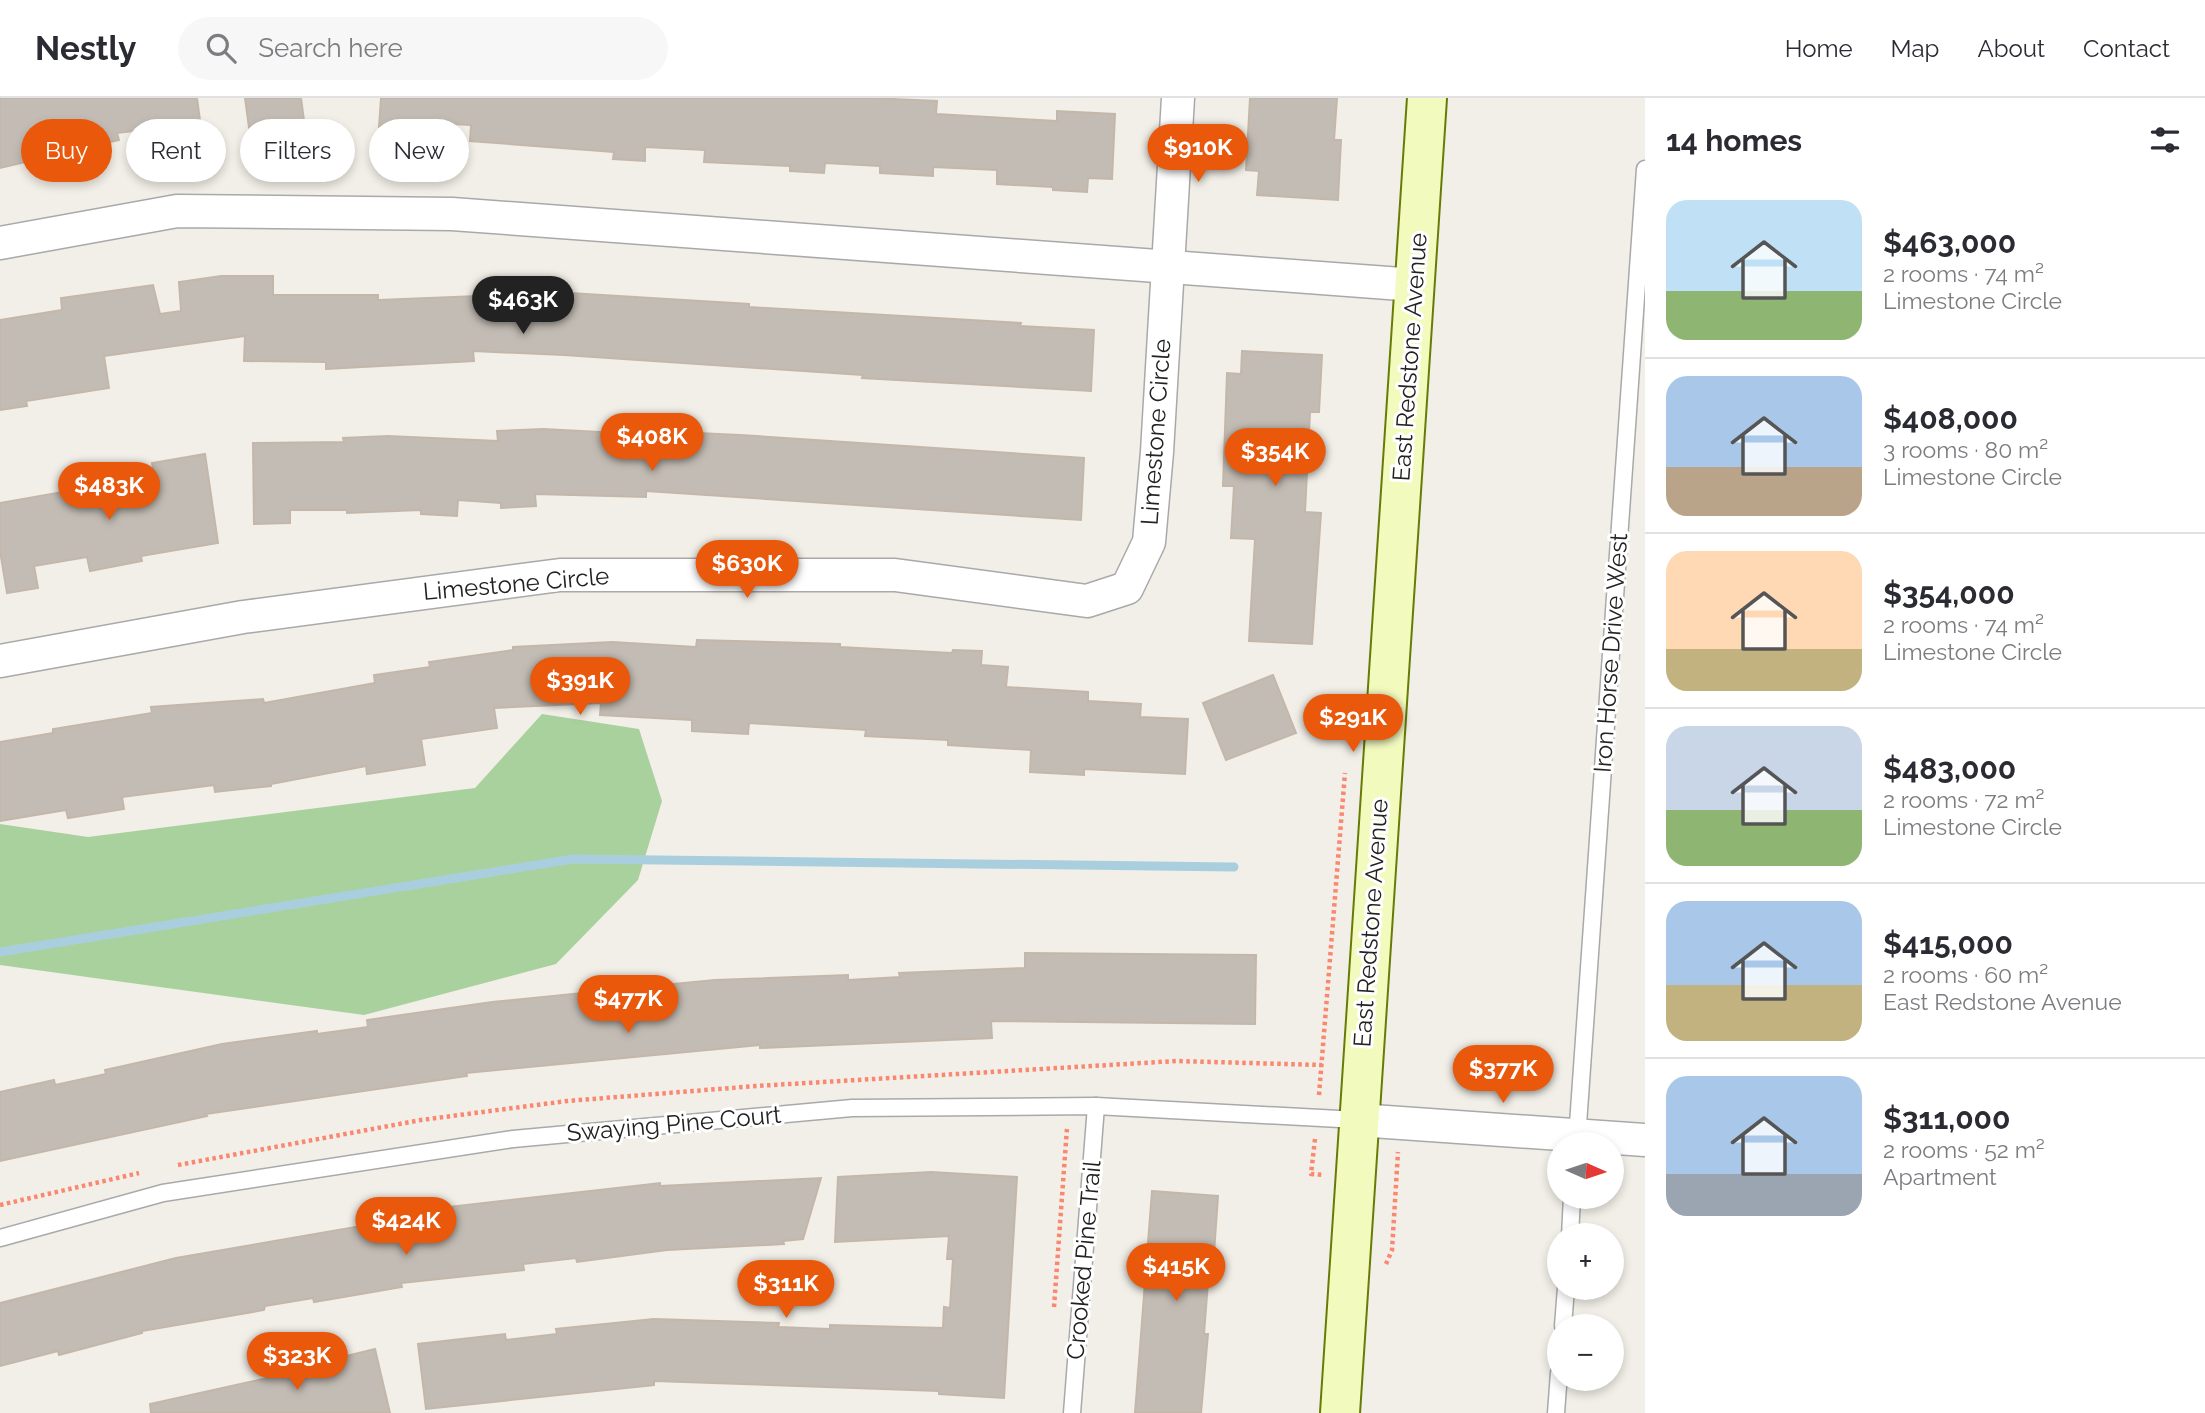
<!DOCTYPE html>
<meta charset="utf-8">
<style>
:root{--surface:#fff;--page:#f7f7f7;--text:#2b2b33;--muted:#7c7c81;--line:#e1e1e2;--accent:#ea580c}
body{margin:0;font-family:Raleway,sans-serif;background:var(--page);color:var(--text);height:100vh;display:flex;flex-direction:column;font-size:26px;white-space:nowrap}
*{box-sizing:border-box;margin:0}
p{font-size:23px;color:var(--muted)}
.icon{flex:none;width:38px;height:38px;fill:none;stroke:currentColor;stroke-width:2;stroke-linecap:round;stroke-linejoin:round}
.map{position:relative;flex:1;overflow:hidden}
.drawer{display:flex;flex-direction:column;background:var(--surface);width:560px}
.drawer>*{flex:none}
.hud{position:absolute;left:21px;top:21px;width:665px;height:63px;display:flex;gap:14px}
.needle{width:46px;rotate:93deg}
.tools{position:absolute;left:1547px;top:1034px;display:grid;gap:14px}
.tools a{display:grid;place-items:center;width:77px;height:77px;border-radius:50%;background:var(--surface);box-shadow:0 4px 10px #0003;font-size:35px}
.price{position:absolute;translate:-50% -60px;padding:0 16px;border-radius:24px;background:var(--accent);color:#fff;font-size:23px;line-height:46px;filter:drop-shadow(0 2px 4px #0008)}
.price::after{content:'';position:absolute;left:50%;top:42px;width:21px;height:16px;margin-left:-10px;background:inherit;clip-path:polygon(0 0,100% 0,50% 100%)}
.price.active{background:#222;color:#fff}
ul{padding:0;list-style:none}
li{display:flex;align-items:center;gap:21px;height:175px;padding:0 21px}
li+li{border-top:2px solid var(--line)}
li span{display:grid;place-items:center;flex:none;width:196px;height:140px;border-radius:21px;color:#555}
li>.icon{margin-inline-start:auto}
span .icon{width:84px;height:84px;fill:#fffc;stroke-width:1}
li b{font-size:30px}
h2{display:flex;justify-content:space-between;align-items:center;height:84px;padding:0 21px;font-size:30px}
.chip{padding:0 24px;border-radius:32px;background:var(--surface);box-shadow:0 4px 10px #0003;font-size:24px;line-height:63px}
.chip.active{background:var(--accent);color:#fff}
header{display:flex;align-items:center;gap:42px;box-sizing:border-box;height:98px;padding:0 35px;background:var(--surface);border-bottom:2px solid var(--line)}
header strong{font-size:33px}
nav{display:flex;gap:38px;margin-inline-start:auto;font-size:24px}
.search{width:490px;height:63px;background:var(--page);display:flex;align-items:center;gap:18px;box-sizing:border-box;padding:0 24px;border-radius:38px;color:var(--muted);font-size:26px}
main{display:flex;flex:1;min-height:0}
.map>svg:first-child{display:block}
</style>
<header>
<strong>Nestly</strong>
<div class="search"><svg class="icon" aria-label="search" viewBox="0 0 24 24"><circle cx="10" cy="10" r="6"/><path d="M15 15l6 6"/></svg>Search here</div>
<nav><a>Home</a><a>Map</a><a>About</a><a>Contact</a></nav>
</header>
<main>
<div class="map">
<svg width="1645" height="1315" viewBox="0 0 1645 1315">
<rect width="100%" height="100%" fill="#f2efe8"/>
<path fill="#a9d19d" d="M542 616 639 631 662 703 638 782 556 866 364 917 0 867V726L88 739 475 690Z"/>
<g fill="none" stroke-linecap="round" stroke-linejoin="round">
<path stroke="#a9cfdf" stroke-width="9" d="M0 854 573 761 1234 769"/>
</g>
<g fill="#c3bcb4" stroke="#c4b7aa" stroke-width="2">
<path d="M0 0H197L202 37 167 39 166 29 117 35 119 42 0 70Z"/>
<path d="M245 0H301L305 30 250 37Z"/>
<path d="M381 0H871L937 3 936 16 1057 23V13L1115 16 1112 81 1088 80 1087 94 1053 92V89L997 86V72L933 69V78L880 75V68L825 65 824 75 790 73V68L704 64 705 52 645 49V63L613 61 614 54 470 43 471 27 414 24V31L379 29Z"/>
<path d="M1250 0H1337L1334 42H1341L1338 102 1257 97 1259 73 1246 72Z"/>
<path d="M221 178H273V197H378V202L503 197V191L749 206V209L1021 225 1020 228 1094 232 1091 293 862 280 863 277 564 257 473 253 474 263 326 271V264L244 263 245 238 104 258 109 290 26 303 27 308 0 312V222L62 212 61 200 153 187 160 216 181 213 179 184Z"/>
<path d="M1242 253 1322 257 1319 314H1310L1305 414 1321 415 1312 546 1249 543 1255 441 1231 440 1234 388H1223L1227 275 1241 276Z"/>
<path d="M543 331 676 338V334L740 337 1084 360 1081 422 646 393V399L535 396 536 408 501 410V405L458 402 457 418 421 416V412L347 415V412H290V425L254 426 253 345 344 344 343 340 388 338 498 343 497 333Z"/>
<path d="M205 356 218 445 141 458 142 463 90 473 87 459 34 468 38 490 7 495 0 453V405L154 378 152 365Z"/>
<path d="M697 542 840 546V549L952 555 953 552 982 553 981 567 1008 569 1006 589 1088 594V603L1141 606 1140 619 1188 621 1185 676 1084 671V677L1030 674 1031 652 948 647V642L865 638 866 632 749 625 748 636 692 633V622L600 617 601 605 494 610 497 630 421 641 425 667 367 676 366 668 271 686V688L215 694 214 687 122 699 124 711 68 720 66 712 0 723V644L53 635V631L152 615 151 609 263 601 264 605 375 585 374 577 430 569 429 564 513 552V549L612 544 696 549Z"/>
<path d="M1273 577 1296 635 1226 662 1203 605Z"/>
<path d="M1025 855 1256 857 1255 926 991 923 992 940 760 950V947L466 975 467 978 206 1016 207 1018 0 1063V994L54 982 55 987 106 976 105 972 222 946 317 933V936L368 929 367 922 492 904 582 895V900L634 895 633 890 715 882 848 877V882L900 879 899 875 1025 870Z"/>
<path d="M931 1074 1017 1079 1004 1300 939 1296V1293L654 1283V1287L426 1311 418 1246 505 1236 506 1242 557 1236 556 1231 654 1221 779 1225 778 1229 830 1231V1227L943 1230 944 1209 950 1210 953 1161H947L949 1138 835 1144 838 1079Z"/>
<path d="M821 1080 803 1141 783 1143 784 1146 667 1152 577 1164 576 1160 523 1166 524 1172 401 1185 402 1189 314 1204 313 1200 265 1208 264 1212 142 1233V1235L59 1257 58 1253 0 1268V1205L176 1160 431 1116 430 1111 660 1085V1088Z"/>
<path d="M1152 1093 1218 1098 1212 1184H1208L1204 1236H1208L1201 1315H1135Z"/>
<path d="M375 1251 390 1315H151L150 1306 290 1275 289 1272Z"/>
</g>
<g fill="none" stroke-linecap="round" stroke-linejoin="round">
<g stroke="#a9a9a9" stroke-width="19">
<g id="lane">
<path d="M1577 1041 1645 71"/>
<path d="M1570 1138 1572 1099"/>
<path d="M0 1140 163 1095 513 1041 852 1010 1096 1008 1358 1022"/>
<path d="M1563 1228 1566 1190"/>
<path d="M1072 1315 1096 1008"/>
<path d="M1556 1315 1559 1275"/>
</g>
</g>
<g stroke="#a9a9a9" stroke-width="35">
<g id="street">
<path d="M0 145 177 113 452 116 1415 187"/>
<path d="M0 563 243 519 560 477H895L1087 503 1127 490 1149 444 1157 354 1178 0"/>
<path d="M1358 1022 1645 1042"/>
</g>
</g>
<g stroke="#677c05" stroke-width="42">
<path id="secondary" d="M1340 1315 1427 0"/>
</g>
<g stroke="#fa8871" stroke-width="4.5" stroke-dasharray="3.5 3.5" stroke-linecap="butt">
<path d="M1319 997 1345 675"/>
<path d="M1315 1041 1311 1076 1323 1077"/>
<path d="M178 1067 421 1022 567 1003 756 988 1176 963 1322 967"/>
<path d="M0 1107 139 1075"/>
<path d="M1386 1166 1392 1152 1398 1054"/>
<path d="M1054 1209 1067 1030"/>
</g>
<use href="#lane" stroke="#fff" stroke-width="16"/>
<use href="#street" stroke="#fff" stroke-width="32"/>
<use href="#secondary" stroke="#f3fabe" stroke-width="38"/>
</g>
<g text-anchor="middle" stroke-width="6" stroke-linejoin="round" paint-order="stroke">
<g font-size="24" fill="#222" stroke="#fff">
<text transform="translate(1410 259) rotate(-86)" y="8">East Redstone Avenue</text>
<text transform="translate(1156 334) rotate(-86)" y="8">Limestone Circle</text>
<text transform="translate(516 486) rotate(-5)" y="8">Limestone Circle</text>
<text transform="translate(1611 555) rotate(-86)" y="8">Iron Horse Drive West</text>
<text transform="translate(1371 825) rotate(-86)" y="8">East Redstone Avenue</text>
<text transform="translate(674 1026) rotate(-5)" y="8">Swaying Pine Court</text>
<text transform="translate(1084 1162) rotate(-85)" y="8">Crooked Pine Trail</text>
</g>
</g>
</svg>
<div class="tools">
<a><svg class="needle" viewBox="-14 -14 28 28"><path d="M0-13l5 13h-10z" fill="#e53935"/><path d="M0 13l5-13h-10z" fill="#7c7c81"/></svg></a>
<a>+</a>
<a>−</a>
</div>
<b class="price" style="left:1198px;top:86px">$910K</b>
<b class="price active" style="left:523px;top:238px">$463K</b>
<b class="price" style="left:652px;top:375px">$408K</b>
<b class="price" style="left:1275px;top:390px">$354K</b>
<b class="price" style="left:109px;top:424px">$483K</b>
<b class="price" style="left:747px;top:502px">$630K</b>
<b class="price" style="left:580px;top:619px">$391K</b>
<b class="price" style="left:1353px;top:656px">$291K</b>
<b class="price" style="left:628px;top:937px">$477K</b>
<b class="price" style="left:1503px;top:1007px">$377K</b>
<b class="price" style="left:406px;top:1159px">$424K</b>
<b class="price" style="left:1176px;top:1205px">$415K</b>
<b class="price" style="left:786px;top:1222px">$311K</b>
<b class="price" style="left:297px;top:1294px">$323K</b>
<div class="hud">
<a class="chip active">Buy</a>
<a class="chip">Rent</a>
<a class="chip">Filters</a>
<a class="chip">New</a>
</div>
</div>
<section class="drawer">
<h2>14 homes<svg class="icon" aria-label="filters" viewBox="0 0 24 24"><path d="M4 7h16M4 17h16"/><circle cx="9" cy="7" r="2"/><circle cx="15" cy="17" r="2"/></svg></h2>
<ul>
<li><span style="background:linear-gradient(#bfe0f5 65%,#8fb573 0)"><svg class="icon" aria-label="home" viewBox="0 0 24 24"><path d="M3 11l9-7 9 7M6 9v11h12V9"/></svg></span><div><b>$463,000</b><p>2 rooms · 74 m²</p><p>Limestone Circle</p></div></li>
<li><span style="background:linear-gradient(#a9c7e8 65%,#b9a48a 0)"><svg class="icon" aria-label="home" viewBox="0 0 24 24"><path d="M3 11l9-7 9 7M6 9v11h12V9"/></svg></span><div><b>$408,000</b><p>3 rooms · 80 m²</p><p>Limestone Circle</p></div></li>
<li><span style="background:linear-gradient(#ffd9b3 70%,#c2b280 0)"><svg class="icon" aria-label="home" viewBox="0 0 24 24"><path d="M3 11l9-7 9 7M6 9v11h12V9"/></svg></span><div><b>$354,000</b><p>2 rooms · 74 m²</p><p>Limestone Circle</p></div></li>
<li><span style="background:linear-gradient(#c9d6e8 60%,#8fb573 0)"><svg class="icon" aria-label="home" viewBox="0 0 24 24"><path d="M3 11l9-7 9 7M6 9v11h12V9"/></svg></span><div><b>$483,000</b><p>2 rooms · 72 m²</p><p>Limestone Circle</p></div></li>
<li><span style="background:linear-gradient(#a9c7e8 60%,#c2b280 0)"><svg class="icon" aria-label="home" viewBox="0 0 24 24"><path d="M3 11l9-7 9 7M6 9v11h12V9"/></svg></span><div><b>$415,000</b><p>2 rooms · 60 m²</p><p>East Redstone Avenue</p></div></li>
<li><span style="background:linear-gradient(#a9c7e8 70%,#9aa5b1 0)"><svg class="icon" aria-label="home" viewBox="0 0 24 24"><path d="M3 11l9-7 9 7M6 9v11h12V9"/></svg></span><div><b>$311,000</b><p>2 rooms · 52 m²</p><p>Apartment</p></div></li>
</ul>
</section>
</main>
